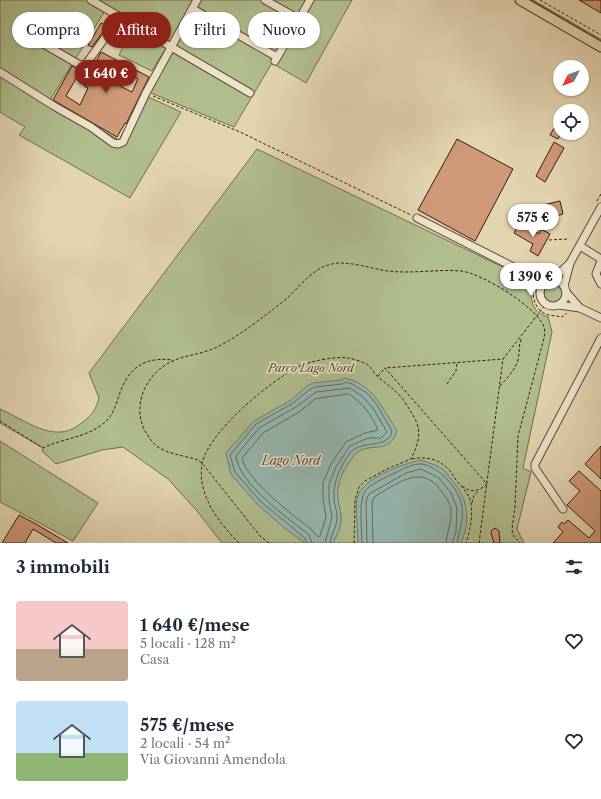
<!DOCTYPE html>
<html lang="it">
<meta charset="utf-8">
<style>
:root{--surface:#fff;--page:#f6f6f7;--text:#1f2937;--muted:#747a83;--accent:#8f2418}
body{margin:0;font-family:"Libre Caslon Text",serif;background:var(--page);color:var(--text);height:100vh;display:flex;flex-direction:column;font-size:15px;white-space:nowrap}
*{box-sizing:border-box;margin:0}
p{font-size:13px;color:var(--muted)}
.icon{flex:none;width:22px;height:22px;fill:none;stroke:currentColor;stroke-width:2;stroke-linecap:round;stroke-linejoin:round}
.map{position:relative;height:543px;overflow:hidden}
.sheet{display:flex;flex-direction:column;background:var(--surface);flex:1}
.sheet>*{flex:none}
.top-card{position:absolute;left:12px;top:12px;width:400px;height:36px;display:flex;gap:8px}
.needle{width:26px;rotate:228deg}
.tools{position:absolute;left:553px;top:60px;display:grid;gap:8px}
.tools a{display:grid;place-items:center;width:36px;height:36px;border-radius:50%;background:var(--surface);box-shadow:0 1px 3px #0004;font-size:20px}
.price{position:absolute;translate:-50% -34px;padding:0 9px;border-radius:14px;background:#fff;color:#222;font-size:13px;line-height:26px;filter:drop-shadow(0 1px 2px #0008)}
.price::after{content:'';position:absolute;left:50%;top:24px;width:12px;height:9px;margin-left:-6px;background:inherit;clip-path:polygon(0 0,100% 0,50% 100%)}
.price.active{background:var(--accent);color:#fff}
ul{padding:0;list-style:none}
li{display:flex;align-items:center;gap:12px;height:100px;padding:0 16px}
li span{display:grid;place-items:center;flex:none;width:112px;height:80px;border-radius:4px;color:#555}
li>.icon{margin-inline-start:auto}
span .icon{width:48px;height:48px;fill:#fffc;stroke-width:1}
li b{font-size:17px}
h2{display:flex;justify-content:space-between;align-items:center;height:48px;padding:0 16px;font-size:17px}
.chip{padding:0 14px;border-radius:18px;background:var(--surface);box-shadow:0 1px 3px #0004;font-size:14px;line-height:36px}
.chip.active{background:var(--accent);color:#fff}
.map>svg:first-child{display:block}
</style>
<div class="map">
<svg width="601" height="543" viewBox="0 0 601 543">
<rect width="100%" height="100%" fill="#e3d4b1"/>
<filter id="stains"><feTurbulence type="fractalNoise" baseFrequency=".005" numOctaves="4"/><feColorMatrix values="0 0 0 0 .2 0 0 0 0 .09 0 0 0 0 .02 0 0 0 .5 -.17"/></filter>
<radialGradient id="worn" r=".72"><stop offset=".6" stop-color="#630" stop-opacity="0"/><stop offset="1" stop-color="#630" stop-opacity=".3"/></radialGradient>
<g fill="#b0bd8e" stroke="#736d4c">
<path d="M0 0H88L105 11 50 100 119 140 144 95 181 112 130 198 19 135 25 127 0 112Z"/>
<path d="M95 0H352L306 83 272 63 234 127 146 91 171 45Z"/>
<path d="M132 29 166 48 152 71 119 55Z"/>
<path d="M257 149 534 282C528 296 531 312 548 317L552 332 523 468 531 472 517 529 524 543H222L197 511 168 479 123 447 102 450 56 464 42 451 43 448 0 423V409C25 420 54 444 79 425 91 416 95 412 99 398L89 373Z"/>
<circle cx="553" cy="294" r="9"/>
<path d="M0 441 98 503 73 541 0 502Z"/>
</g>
<g fill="#95b8b0" stroke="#6f7a6e">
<path d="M344 378C374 384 381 408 397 430 390 458 366 439 354 456 344 468 336 483 338 498 338 504 341 510 341 517 342 525 337 535 333 543H305L287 530 257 504 231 474 226 453 254 421 291 400 307 386 313 383 342 380Z"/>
<path d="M421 460C429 463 437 465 444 470 447 473 449 477 452 480 468 499 471 519 461 543H358C358 532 355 509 357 499 361 478 403 464 421 460Z"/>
</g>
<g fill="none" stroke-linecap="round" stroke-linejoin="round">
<g stroke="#666a5e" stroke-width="1">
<path d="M349 394C363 403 372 416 378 430L365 433 346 442 331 464 323 483V499L326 517 320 536 318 537 312 530C293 515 247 481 242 458L263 433 299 412 315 399Z"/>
<path d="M307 543 305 538 260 501 235 472 230 455 256 424 293 403 309 390 315 387 342 384 346 382 352 384 367 393 377 405 392 431C388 450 363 439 351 452 341 465 333 481 334 498 334 504 337 510 337 516 338 525 331 534 330 543"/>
<path d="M312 543 309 535C288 518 239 484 236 456L259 428 296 407 316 392 350 388 363 397 373 408 387 432 381 438H368L350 446 336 467 329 484V500L332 517 325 543"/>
<path d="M362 543C362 529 358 503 365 491 369 485 386 477 393 474 401 470 413 463 422 464 440 467 460 490 462 507 464 519 459 531 457 543"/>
<path d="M367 543 366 501 369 494 406 473 421 469 439 478 451 493 457 508 456 532 452 543"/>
<path d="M373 543 372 502 374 497C395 485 420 464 439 488 444 495 450 501 451 509 452 521 447 532 446 543"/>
</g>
<path stroke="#6f7a6e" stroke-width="2" d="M532 0 601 40"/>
</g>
<g fill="#cf9977" stroke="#361d0b" fill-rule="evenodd">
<path d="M579 0H601V13Z"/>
<path d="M101 23 107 26 92 47 88 45Z"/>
<path d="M101 52 149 77 126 124 125 123 117 137 53 100 72 66 81 70 66 96 80 105 88 88 84 86ZM113 66 138 79 132 92 106 79Z"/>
<path d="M556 125 560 127V135L558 139 550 135Z"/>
<path d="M457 139 513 169 475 241 418 210Z"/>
<path d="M554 142 564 148 545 182 536 176Z"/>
<path d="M560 201 563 214 543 220 539 206Z"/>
<path d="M519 223 539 234 541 229 550 234 538 256 530 251 533 244 514 233Z"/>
<path d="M601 446V479L585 464Z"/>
<path d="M579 471 601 491V543H553L563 532 558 527 562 522 564 524 568 520 589 538 595 531 567 505 580 491 569 481Z"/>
<path d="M19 515 36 524 68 543H56L33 529 25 543H2Z"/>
<path d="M495 528 499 531 500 543H494L491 533 492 530Z"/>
</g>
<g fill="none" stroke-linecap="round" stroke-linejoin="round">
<g stroke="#614b34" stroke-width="9">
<g id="minor">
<path d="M91 0 250 93"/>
<path d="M265 0 299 19"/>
<path d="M193 9 277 57"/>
<path d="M21 31 80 65 86 64 120 17"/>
<path d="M275 61 310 0"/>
<path d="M0 72 54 106 91 127 113 143 118 144 123 142 146 93 197 0"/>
<path d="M417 218 539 280 544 284"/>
<path d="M580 246 601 259"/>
<path d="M601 261 596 274 601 284"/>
<path d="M552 280 570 263 601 207"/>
<circle cx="553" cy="293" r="13"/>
<path d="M564 286 570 263"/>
<path d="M566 292 580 308"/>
<path d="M559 305 580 308 601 318"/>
<path d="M563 509 535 468V464L601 338"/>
</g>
</g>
<g stroke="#361d0b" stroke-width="11">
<path id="major" d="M520 0 601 47"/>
</g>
<g stroke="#361d0b" stroke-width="1" stroke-dasharray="3 2" stroke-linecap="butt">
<path d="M540 0 601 35"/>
<path d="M153 96 240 132 411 215"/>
<path d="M597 201 601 194"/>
<path d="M549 240 568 239"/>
<path d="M544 276 551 271"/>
<path d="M535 285C530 297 536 311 548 315 553 316 558 316 562 317L567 313"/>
<path d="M378 376 385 368"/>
<path d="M447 384 456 371 457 363"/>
<path d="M500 386C507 378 515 370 518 360 520 352 518 345 522 338"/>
<path d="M0 421 43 448C61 439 83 438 100 426 115 416 115 405 121 390 131 365 147 357 173 360"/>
<path d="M412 459C425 456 440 459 449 470 452 473 454 477 456 480 462 487 469 494 471 503 473 516 470 531 466 543"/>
<path d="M462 486C471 493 478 492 487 484L385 368 503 359"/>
<path d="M472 503 474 495 479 491"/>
<path d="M239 543C219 523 197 495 202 464 208 432 271 380 300 366 310 361 337 356 348 358 354 359 363 362 368 365 371 368 373 371 375 374 385 384 395 388 404 401 420 425 424 432 411 459L387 469 365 481 359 487 355 500 354 543"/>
<path d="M269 543 260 536 202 463 198 460C186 456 168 454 158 447 152 443 149 437 145 431 131 404 147 371 175 360 184 356 194 355 204 352 218 348 232 339 244 331 258 321 271 311 285 300 299 288 312 268 332 264 346 260 373 269 388 271 413 274 437 269 461 271 481 273 537 307 544 327 546 332 544 337 543 342L518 436 515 507 512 529 513 535 520 543"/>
<path d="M479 543 503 359 546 304"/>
</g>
<use href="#minor" stroke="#ede3cc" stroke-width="7"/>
<use href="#major" stroke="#e3d4b1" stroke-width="9"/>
</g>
<g text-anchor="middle" stroke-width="3" stroke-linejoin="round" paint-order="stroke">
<g font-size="11" font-style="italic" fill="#54452c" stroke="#ede3cc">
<text x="311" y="372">Parco Lago Nord</text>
</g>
<g font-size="12" font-style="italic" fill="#524c3d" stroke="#ede3cc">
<text x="291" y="465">Lago Nord</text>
</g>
</g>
<rect width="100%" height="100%" filter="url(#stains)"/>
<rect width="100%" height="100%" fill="url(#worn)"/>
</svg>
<div class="tools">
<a><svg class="needle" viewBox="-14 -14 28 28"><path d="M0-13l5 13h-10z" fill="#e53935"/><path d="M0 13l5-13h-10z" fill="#747a83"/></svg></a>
<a><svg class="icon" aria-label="locate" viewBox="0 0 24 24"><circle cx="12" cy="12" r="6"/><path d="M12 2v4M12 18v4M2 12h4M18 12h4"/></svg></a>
</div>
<b class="price active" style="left:106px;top:94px">1 640 €</b>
<b class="price" style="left:533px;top:238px">575 €</b>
<b class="price" style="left:531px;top:297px">1 390 €</b>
<div class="top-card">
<a class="chip">Compra</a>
<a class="chip active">Affitta</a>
<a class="chip">Filtri</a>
<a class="chip">Nuovo</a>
</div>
</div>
<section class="sheet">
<h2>3 immobili<svg class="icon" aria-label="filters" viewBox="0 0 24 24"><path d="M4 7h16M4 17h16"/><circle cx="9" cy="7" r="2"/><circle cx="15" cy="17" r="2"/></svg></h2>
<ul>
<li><span style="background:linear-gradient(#f6c9c9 60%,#b9a48a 0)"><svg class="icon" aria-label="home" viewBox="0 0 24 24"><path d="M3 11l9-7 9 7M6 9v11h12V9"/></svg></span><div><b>1 640 €/mese</b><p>5 locali · 128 m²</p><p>Casa</p></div><svg class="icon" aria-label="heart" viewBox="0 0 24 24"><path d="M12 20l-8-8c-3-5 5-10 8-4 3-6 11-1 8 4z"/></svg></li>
<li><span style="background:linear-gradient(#bfe0f5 65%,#8fb573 0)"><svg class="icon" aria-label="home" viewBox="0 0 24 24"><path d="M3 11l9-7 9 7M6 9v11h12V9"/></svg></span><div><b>575 €/mese</b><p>2 locali · 54 m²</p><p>Via Giovanni Amendola</p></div><svg class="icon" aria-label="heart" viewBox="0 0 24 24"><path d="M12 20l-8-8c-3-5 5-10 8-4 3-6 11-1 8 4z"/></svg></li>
</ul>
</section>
